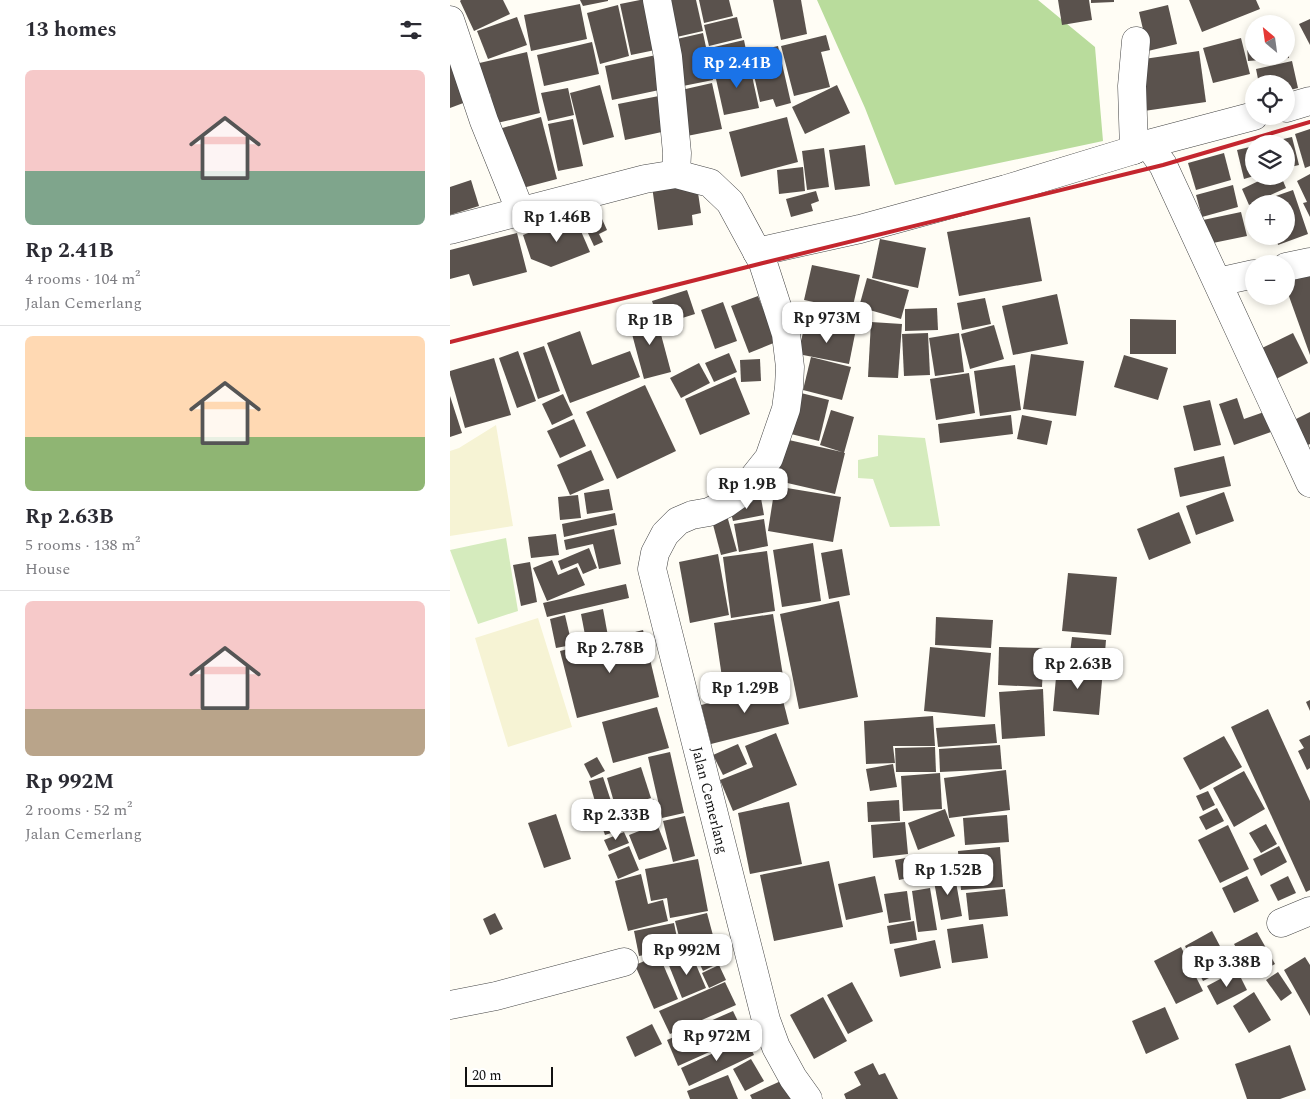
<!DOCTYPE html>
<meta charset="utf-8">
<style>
:root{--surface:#fff;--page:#f2f2f3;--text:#2b2b33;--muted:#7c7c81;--line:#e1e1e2;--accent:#1a73e8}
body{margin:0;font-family:Spectral,serif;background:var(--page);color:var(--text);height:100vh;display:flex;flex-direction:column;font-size:19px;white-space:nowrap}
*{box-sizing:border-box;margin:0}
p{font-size:16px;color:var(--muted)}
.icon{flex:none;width:28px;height:28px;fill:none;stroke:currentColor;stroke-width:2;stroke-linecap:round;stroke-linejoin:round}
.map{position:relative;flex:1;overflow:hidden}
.drawer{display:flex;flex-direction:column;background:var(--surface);width:450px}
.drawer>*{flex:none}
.needle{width:32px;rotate:331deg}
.controls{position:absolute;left:795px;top:15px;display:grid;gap:10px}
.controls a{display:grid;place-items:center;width:50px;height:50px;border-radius:50%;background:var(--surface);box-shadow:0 2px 8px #0003;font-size:25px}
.scale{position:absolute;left:15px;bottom:12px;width:88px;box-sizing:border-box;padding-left:5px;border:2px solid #111;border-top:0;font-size:14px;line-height:18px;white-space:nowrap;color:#111;-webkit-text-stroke:4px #fff;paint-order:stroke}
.price{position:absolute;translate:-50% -42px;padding:0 11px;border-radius:10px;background:#fff;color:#222;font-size:16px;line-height:32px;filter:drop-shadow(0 1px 2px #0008)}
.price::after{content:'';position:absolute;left:50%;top:30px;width:15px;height:11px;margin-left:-8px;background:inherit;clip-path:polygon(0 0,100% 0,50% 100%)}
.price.selected{background:var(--accent);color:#fff}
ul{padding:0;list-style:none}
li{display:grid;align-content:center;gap:10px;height:265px;padding:0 25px}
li+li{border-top:1px solid var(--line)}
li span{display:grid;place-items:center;height:155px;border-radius:8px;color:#555}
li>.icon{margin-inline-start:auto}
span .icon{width:90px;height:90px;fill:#fffc;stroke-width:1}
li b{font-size:21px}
h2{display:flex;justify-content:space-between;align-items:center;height:60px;padding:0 25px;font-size:21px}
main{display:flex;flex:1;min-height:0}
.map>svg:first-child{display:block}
</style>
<main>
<section class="drawer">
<h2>13 homes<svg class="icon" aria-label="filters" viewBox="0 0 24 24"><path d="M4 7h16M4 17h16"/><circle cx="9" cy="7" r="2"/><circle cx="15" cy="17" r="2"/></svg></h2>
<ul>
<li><span style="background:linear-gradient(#f6c9c9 65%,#7fa58c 0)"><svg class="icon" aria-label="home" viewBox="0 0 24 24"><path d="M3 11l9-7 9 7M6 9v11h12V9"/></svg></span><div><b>Rp 2.41B</b><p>4 rooms · 104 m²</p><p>Jalan Cemerlang</p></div></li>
<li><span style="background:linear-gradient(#ffd9b3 65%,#8fb573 0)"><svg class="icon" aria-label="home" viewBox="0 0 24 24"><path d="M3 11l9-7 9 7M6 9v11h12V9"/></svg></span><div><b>Rp 2.63B</b><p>5 rooms · 138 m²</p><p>House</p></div></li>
<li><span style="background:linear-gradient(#f6c9c9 70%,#b9a48a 0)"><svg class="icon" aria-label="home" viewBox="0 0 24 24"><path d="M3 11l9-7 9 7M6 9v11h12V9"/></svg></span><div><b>Rp 992M</b><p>2 rooms · 52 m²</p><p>Jalan Cemerlang</p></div></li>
</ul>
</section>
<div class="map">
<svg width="860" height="1099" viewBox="0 0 860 1099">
<rect width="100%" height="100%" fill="#fffdf5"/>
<g fill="#f6f3d4">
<path d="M46 425 63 526 0 536V451L9 448Z"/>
<path d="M88 618 122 727 58 747 25 638Z"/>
</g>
<g fill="#d5ebbd">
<path d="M428 435 475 438 490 526 440 527 423 479 408 478V460L428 456Z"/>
<path d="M56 538 68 611 28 624 0 550Z"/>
</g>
<path fill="#b9dc9c" d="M367 0H588L645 47 653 141 445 185 415 108Z"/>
<g fill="#5a524d">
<path d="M11 0H53L60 14 24 31 10 1Z"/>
<path d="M130 0H158V1L133 6Z"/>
<path d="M190 0H200L210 49 181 55 170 4Z"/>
<path d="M209 0H246L253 31 218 39Z"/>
<path d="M249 0H279L283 16 254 23Z"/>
<path d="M323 0H351L357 34 331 40Z"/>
<path d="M608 0H639L642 20 612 25Z"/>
<path d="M641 0H664V2L641 3Z"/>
<path d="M739 0H806L810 9 752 32Z"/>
<path d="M130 4 137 39 81 51 74 15Z"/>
<path d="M168 5 179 56 150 64 137 13Z"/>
<path d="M718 5 727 44 698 51 689 12Z"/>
<path d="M67 17 77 45 38 59 27 31Z"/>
<path d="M287 17 292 38 259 46 254 25Z"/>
<path d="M860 19V45L849 24Z"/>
<path d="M804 32V56H839V58L798 61 796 33Z"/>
<path d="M253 33 263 80 228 87 218 41Z"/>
<path d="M376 35 380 50 371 52 380 87 344 96 331 46Z"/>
<path d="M791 38 800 74 763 83 753 48Z"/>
<path d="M294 40 298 60 265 68 260 48Z"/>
<path d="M142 42 149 74 94 86 87 55Z"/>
<path d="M328 46 341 103 326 107 323 99 310 102 299 53Z"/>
<path d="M749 51 756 102 694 111 687 60Z"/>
<path d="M77 52 90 113 47 123 40 93 32 95 25 64Z"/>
<path d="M206 55 214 89 162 100 155 66Z"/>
<path d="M0 59 16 102 0 108Z"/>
<path d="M842 61 848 88 836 91V84H809L806 69Z"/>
<path d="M299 62 309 108 274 115 264 70Z"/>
<path d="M262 83 272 129 237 136 227 91Z"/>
<path d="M150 85 164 137 133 145 120 93Z"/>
<path d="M387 85 400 113 355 134 342 107Z"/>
<path d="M118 88 124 115 98 121 91 93Z"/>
<path d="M214 95 221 130 175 140 168 104Z"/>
<path d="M91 117 107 179 65 190 49 129Z"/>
<path d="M337 117 348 162 291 177 279 132Z"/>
<path d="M123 119 133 166 108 171 98 124Z"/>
<path d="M860 129V166L855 168 845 134Z"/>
<path d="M842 137 849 165 836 168V144L816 143Z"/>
<path d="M415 145 420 186 385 190 379 150Z"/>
<path d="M804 146V176L794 179 787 150Z"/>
<path d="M374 148 379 187 357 190 352 151Z"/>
<path d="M774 153 781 180 746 190 738 163Z"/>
<path d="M353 167 355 191 329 194 327 170Z"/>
<path d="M860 174V217L853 203 857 202 847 181Z"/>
<path d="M819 176H831L836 188 799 205 792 189Z"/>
<path d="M246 179 251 213 242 215 243 225 208 230 202 186Z"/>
<path d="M21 180 29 206 0 215V187Z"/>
<path d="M783 185 788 207 752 217 746 195Z"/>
<path d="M843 190 858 234 828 245 826 236H836V204H815L814 200Z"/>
<path d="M366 191 369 201 361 204 363 211 341 217 336 199Z"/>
<path d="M148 210 157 230 149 234 153 242 144 246 131 218Z"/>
<path d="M791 212 797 236 758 244 753 220Z"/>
<path d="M124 215 140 252 101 267 81 259 73 235Z"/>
<path d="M580 217 592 281 509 296 497 232Z"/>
<path d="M67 233 77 272 23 286 19 274 0 279V250Z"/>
<path d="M430 239 476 248 468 288 422 278Z"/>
<path d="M362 265 410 275 402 310 354 300Z"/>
<path d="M860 269V355L836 288V277Z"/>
<path d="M417 278 459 290 451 319 409 307Z"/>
<path d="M237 290 245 314 210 325 202 301Z"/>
<path d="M607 294 618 344 563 355 552 306Z"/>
<path d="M308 296 326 342 299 353 281 306Z"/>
<path d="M535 298 541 324 512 330 507 303Z"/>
<path d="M273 302 287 341 265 349 251 310Z"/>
<path d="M355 306 389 314 386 328 352 321Z"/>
<path d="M487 308 488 330 455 331V309Z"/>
<path d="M205 312 221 372 194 379 178 319Z"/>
<path d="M680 319 726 320V354H680Z"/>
<path d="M421 322 452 324 448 378 418 377Z"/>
<path d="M355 324 405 334 399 364 348 354Z"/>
<path d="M544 325 554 359 520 369 511 334Z"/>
<path d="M130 331 142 365 180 351 190 377 120 403 97 343Z"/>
<path d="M478 333 480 375 454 376 452 334Z"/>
<path d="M509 333 514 372 485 376 479 338Z"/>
<path d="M843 333 858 363 820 382 812 348Z"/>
<path d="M94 346 110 391 88 399 73 353Z"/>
<path d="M68 351 86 401 67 408 49 358Z"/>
<path d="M279 353 287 372 264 382 255 363Z"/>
<path d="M581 354 634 361 626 416 573 409Z"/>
<path d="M674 355 718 368 708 400 664 387Z"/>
<path d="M361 357 401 367 392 400 353 390Z"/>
<path d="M44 358 61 415 15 428 0 375V371Z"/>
<path d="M310 359 311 381 291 382 290 360Z"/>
<path d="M249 363 260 383 231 398 220 378Z"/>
<path d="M565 365 571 410 530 416 524 371Z"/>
<path d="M519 373 525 413 486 420 480 379Z"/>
<path d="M285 377 300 414 250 435 235 399Z"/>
<path d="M195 385 226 451 167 479 136 412Z"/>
<path d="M347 392 379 400 369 441 337 433Z"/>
<path d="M113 394 123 415 102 425 92 404Z"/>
<path d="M0 396 12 433 0 437Z"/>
<path d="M787 398 794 419 814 412 821 432 784 445 769 404Z"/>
<path d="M760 400 771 445 744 451 733 406Z"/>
<path d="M381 410 404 417 394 453H395L385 494 320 479 330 438 392 452 370 445Z"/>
<path d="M860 412V444L852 448 838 423Z"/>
<path d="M561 415 563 434 490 443 488 424Z"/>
<path d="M572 415 602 421 597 445 567 439Z"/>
<path d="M124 419 136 446 110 458 97 431Z"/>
<path d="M141 450 154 480 120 495 107 465Z"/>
<path d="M774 456 781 486 730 497 724 468Z"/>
<path d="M325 486 391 497 383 542 318 531Z"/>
<path d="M159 489 163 510 137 514 134 493Z"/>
<path d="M774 492 784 521 746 535 736 506Z"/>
<path d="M128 495 131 518 110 520 108 497Z"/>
<path d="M311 498 314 515 283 521 279 505Z"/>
<path d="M276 512 287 551 271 555 261 517Z"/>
<path d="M729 512 741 543 699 560 687 529Z"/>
<path d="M165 513 167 525 114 537 112 524Z"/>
<path d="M314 519 318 546 289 552 284 524Z"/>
<path d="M164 529 171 564 149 569 143 544 116 550 114 540Z"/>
<path d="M106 534 109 555 81 558 78 537Z"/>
<path d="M363 543 371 601 332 607 323 550Z"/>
<path d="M139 548 147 568 133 574 128 563 111 570 108 561Z"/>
<path d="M392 549 400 595 379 599 371 553Z"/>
<path d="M317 551 325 611 281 618 273 557Z"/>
<path d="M268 554 279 615 240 623 229 562Z"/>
<path d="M102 560 108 575 127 567 135 585 97 601 83 568Z"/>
<path d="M80 562 87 602 71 606 63 565Z"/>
<path d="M618 573 667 577 661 635 612 631Z"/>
<path d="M176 584 179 598 97 617 93 603Z"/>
<path d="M389 601 408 697 349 709 330 614Z"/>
<path d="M153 609 158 636 136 640 131 614Z"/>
<path d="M323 614 334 682 274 691 264 623Z"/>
<path d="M115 615 122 645 106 648 100 619Z"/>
<path d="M486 617 543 620 541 648 485 645Z"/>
<path d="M193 630 209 697 127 718 110 651Z"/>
<path d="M622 637 656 640 654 665 619 661Z"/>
<path d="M480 647 541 653 535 717 474 711Z"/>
<path d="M549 647 594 648 592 687 548 685Z"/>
<path d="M607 666 653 669 649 715 603 711Z"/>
<path d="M329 685 339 724 261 744 251 705Z"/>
<path d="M593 689 595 736 552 739 549 692Z"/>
<path d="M860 700V711L856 702Z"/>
<path d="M207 707 219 748 163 763 152 722Z"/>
<path d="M818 709 860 801V890L856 892 781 727Z"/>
<path d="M483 716 485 746H443L445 763 416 764 414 721Z"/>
<path d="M545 724 547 743 488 747 486 728Z"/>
<path d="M326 733 347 785 283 811 270 780 303 767 295 746Z"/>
<path d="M860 735V768L857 770 848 751 854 748 849 740Z"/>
<path d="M774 736 792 767 750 790 733 758Z"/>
<path d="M288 744 297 764 273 775 263 755Z"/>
<path d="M550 745 552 769 490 772 489 749Z"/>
<path d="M485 747 486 772H446L445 748Z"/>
<path d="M220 752 234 813 212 818 198 757Z"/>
<path d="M147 757 155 771 141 778 134 764Z"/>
<path d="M443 764 447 787 420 791 416 769Z"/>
<path d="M191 767 201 798 166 809 157 778Z"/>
<path d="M556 770 560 810 499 818 494 778Z"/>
<path d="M794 771 815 809 784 827 763 788Z"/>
<path d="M490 773 492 809 453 811 451 776Z"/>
<path d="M153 777 164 810 149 815 139 781Z"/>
<path d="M758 791 765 805 753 811 746 796Z"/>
<path d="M204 799 210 817 155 835 149 818Z"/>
<path d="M449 800 450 821 418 822 417 802Z"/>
<path d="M339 802 352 864 300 874 288 813Z"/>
<path d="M767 808 774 821 756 830 749 817Z"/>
<path d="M495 809 505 836 468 850 458 823Z"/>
<path d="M106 814 121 859 94 868 78 823Z"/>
<path d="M557 815 559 842 515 845 513 818Z"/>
<path d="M235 816 245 856 223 862 213 821Z"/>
<path d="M455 822 458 854 423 858 421 825Z"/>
<path d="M207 824 217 849 189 860 179 835Z"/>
<path d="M816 824 827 844 811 853 799 833Z"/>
<path d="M778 825 799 869 770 883 748 840Z"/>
<path d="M174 832 179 843 159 851 154 840Z"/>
<path d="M179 846 189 870 168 879 158 855Z"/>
<path d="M829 846 837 862 811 876 803 859Z"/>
<path d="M550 847 553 887 511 890 508 851Z"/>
<path d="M476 854 480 873 449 880 445 860Z"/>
<path d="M248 859 258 911 220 918 217 898 201 901 195 869Z"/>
<path d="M379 861 393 927 324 941 310 875Z"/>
<path d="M504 871 512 916 491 920 483 876Z"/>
<path d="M191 874 198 904 213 900 218 921 178 931 165 881Z"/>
<path d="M425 876 433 912 396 920 388 884Z"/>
<path d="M797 876 809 901 784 913 772 888Z"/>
<path d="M838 876 846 893 828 901 820 885Z"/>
<path d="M480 888 487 930 468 932 462 891Z"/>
<path d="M555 889 558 916 519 920 516 893Z"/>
<path d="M457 891 461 920 439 923 434 894Z"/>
<path d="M45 913 53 929 40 935 33 919Z"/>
<path d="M257 913 265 943 233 952 225 921Z"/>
<path d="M464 921 467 940 440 944 437 926Z"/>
<path d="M224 923 229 948 189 956 184 931Z"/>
<path d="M533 924 538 958 502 963 497 929Z"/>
<path d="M762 931 781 967 753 981 735 946Z"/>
<path d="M807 932 825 964 802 977 784 944Z"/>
<path d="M485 940 491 968 450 977 444 949Z"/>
<path d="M731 947 753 991 726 1004 704 961Z"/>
<path d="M265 949 271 962 253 971 247 958Z"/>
<path d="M241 953 256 988 232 998 218 963Z"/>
<path d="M209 955 228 999 204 1009 185 965Z"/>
<path d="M855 957 860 965V1016L834 970Z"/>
<path d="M269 965 276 980 259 988 252 973Z"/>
<path d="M787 970 797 990 767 1005 757 986Z"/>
<path d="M828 972 842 993 831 1001 816 980Z"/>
<path d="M275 982 286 1005 220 1034 209 1011Z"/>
<path d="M402 982 423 1021 398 1034 377 995Z"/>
<path d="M804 992 821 1020 799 1033 783 1006Z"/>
<path d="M373 997 397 1041 364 1059 340 1015Z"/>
<path d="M715 1007 729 1039 696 1054 682 1021Z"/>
<path d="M283 1011 295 1036 228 1066 217 1040Z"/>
<path d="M202 1024 212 1044 185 1057 176 1037Z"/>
<path d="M296 1038 304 1055 239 1086 231 1068Z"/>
<path d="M840 1045 856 1090 830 1099H797L785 1064Z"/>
<path d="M301 1059 314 1081 295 1091 283 1069Z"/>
<path d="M423 1063 429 1075 435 1073 448 1099H396L394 1094 411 1085 404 1072Z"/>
<path d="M278 1075 288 1099H240L237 1091Z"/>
<path d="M333 1080 341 1099H302L300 1095Z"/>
</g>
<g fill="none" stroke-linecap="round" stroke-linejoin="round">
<g stroke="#444" stroke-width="29">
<g id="minor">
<path d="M207 0 218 57 227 153 226 174"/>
<path d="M0 20 34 121 70 210"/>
<path d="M836 108 860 101"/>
<path d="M698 144 804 116"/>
<path d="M684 150 682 86 686 41"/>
<path d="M0 230 195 179 226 174 260 183 280 202 313 263 336 334 340 367 339 387 336 409 319 458 292 492 275 504 259 512 242 515 228 521 215 534 205 553 202 569 316 1020 326 1047 343 1078 358 1099"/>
<path d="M307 252 410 229 556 189 684 150 698 144 713 165 860 483"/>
<path d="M836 267 860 262"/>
<path d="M768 282 804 274"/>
<path d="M831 923 860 911"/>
<path d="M0 1005 46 996 174 962"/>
</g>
</g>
<use href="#minor" stroke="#fff" stroke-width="28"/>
<path stroke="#c4262e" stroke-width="4" d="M0 342 313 263 713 165 860 122"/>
</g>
<g text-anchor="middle" stroke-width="5" stroke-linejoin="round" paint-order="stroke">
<g font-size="15" fill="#111" stroke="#fff">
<text transform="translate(260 800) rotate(76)" y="5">Jalan Cemerlang</text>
</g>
</g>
</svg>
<div class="controls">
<a><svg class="needle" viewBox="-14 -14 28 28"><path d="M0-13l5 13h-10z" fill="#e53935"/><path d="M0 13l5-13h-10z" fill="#7c7c81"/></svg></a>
<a><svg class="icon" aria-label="locate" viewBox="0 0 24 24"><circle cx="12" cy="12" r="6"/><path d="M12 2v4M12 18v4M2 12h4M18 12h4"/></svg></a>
<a><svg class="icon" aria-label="layers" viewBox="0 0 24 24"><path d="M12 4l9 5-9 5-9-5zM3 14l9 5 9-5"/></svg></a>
<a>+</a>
<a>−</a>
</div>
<div class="scale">20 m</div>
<b class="price selected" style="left:287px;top:89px">Rp 2.41B</b>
<b class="price" style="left:107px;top:243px">Rp 1.46B</b>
<b class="price" style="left:377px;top:344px">Rp 973M</b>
<b class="price" style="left:200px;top:346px">Rp 1B</b>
<b class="price" style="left:297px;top:510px">Rp 1.9B</b>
<b class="price" style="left:160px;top:674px">Rp 2.78B</b>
<b class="price" style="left:628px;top:690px">Rp 2.63B</b>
<b class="price" style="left:295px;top:714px">Rp 1.29B</b>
<b class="price" style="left:166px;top:841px">Rp 2.33B</b>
<b class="price" style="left:498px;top:896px">Rp 1.52B</b>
<b class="price" style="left:237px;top:976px">Rp 992M</b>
<b class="price" style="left:777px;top:988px">Rp 3.38B</b>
<b class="price" style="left:267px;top:1062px">Rp 972M</b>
</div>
</main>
